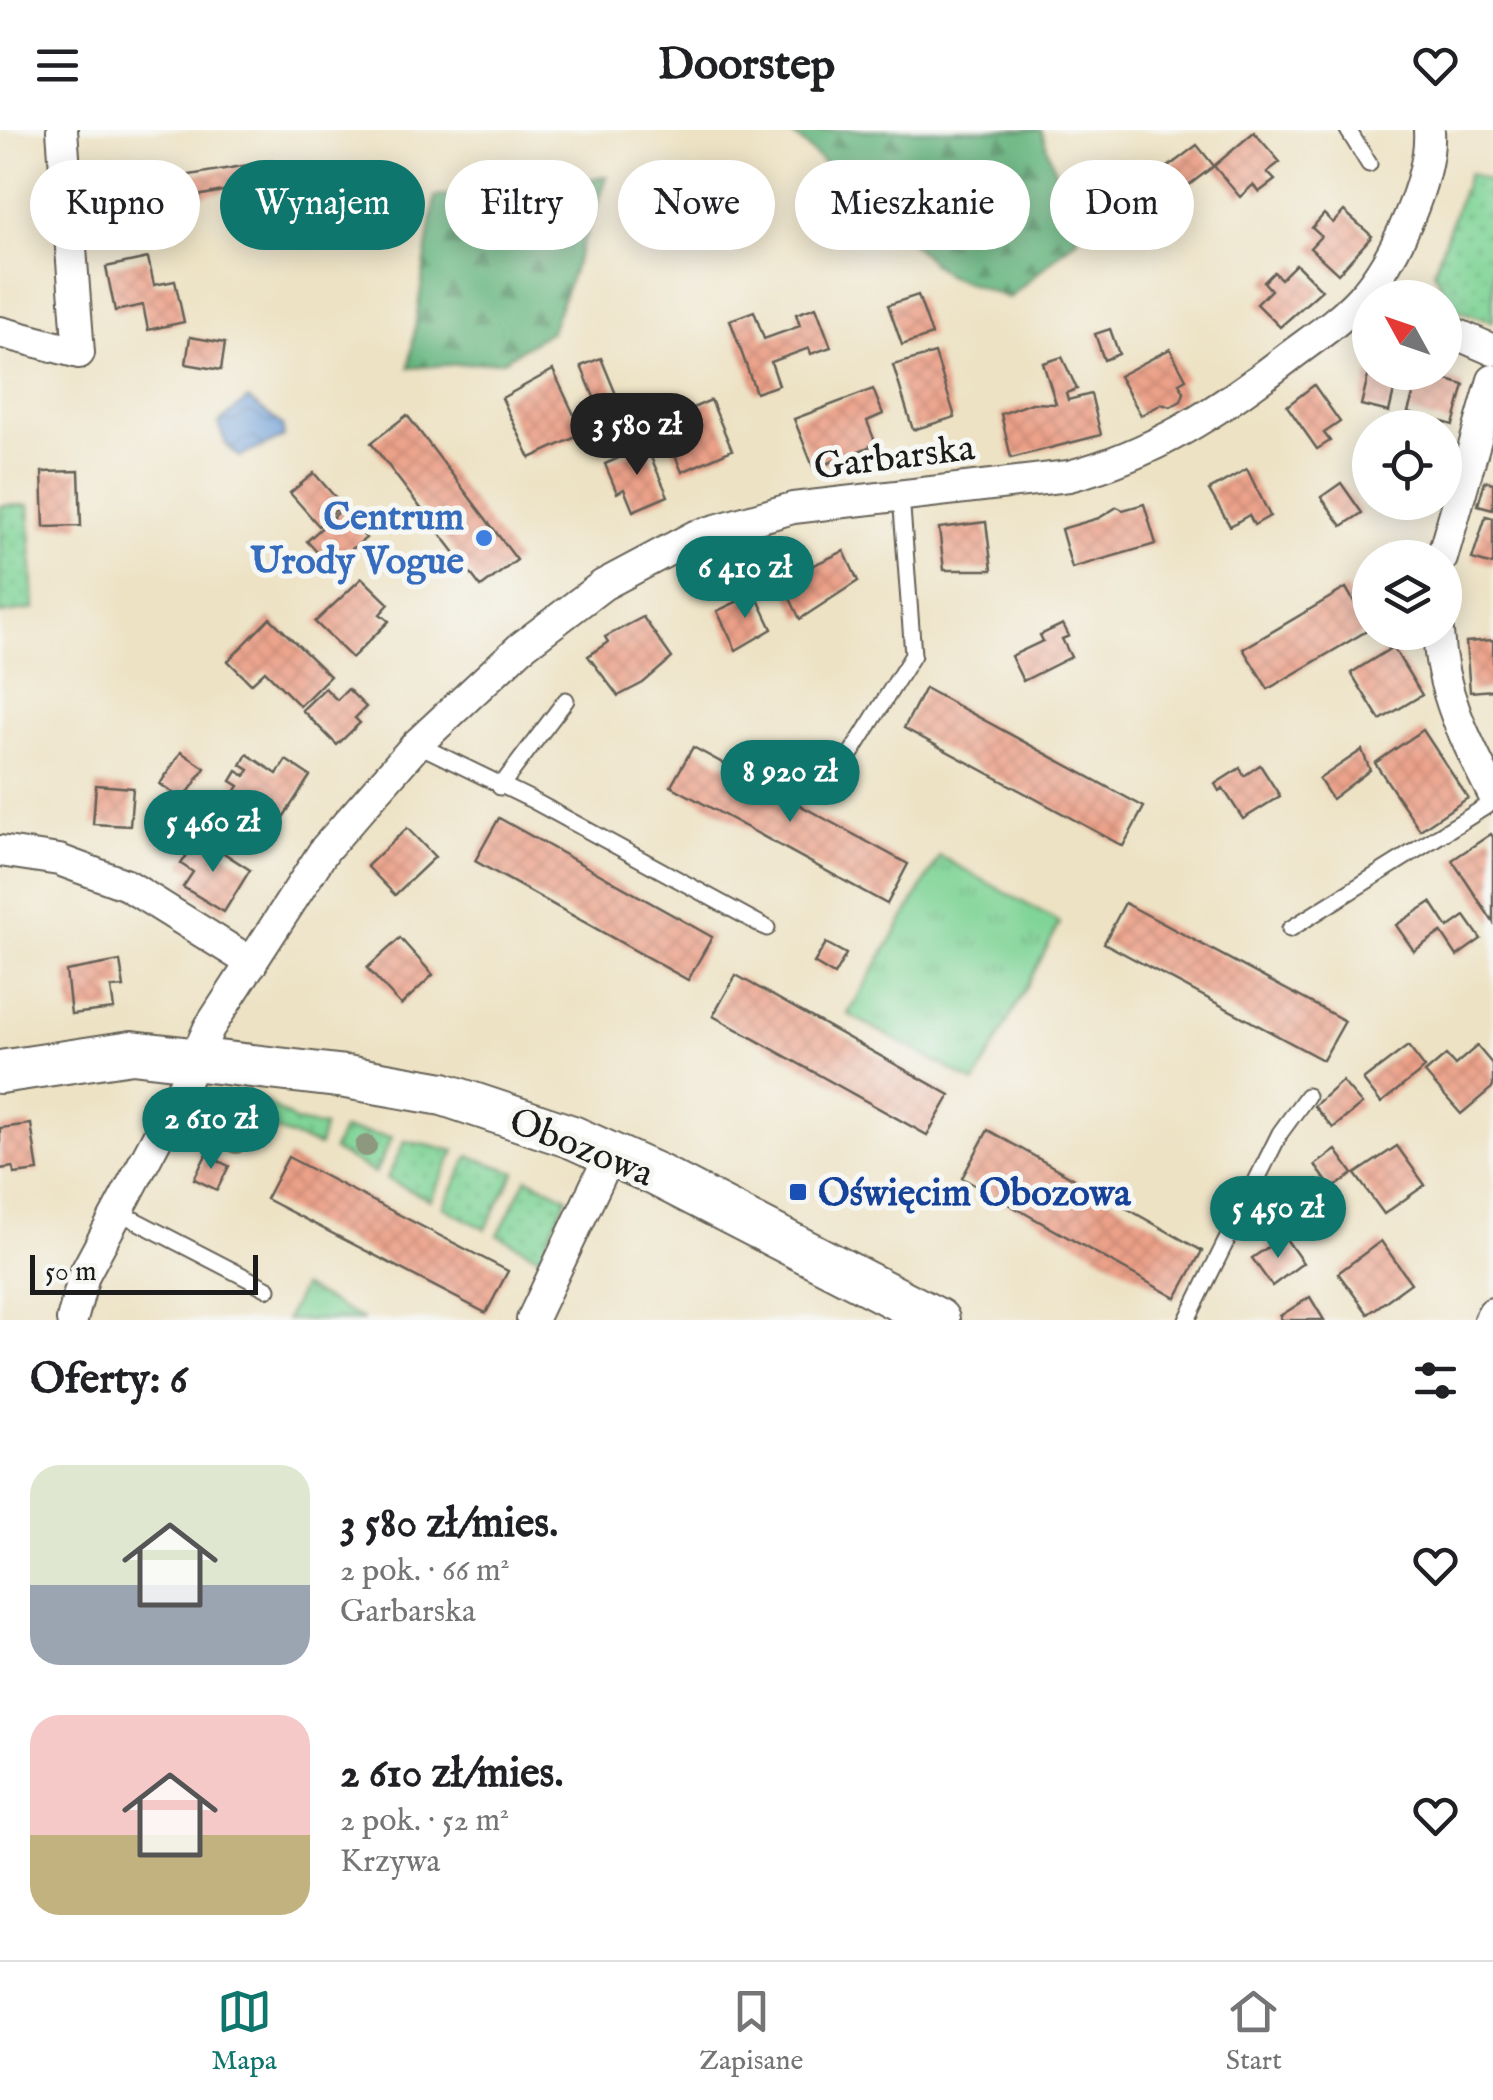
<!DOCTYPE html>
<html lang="pl">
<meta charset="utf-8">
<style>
:root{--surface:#fff;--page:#f6f6f6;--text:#202124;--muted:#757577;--line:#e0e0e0;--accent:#0f766e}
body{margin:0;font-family:"IM FELL English",serif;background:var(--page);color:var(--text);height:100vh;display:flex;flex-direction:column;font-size:38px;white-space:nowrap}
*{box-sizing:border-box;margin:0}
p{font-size:32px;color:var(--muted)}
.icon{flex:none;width:55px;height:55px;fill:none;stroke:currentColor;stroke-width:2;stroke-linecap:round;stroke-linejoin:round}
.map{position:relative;height:1190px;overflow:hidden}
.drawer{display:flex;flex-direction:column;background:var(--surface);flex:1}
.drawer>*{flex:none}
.top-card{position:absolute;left:30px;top:30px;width:1435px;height:90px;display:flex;gap:20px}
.needle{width:65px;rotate:310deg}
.tools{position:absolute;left:1352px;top:150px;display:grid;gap:20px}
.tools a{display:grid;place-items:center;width:110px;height:110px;border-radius:50%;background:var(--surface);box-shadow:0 5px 25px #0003;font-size:50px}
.scale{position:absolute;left:30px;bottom:25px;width:228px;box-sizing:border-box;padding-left:10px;border:5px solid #1c1c1c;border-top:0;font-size:28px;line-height:35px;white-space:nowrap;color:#1c1c1c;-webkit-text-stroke:8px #f6f6f2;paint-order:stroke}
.price{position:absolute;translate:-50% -85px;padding:0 22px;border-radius:35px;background:var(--accent);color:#fff;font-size:32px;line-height:65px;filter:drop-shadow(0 2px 5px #0008)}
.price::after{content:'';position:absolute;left:50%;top:60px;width:30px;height:22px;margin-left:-15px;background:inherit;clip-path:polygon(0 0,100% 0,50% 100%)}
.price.on{background:#222;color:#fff}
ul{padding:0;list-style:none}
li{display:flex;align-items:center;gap:30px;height:250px;padding:0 30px}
li span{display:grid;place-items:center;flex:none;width:280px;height:200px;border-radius:30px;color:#555}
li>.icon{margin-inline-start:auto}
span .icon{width:120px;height:120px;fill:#fffc;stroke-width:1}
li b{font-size:42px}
h2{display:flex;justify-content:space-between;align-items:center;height:120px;padding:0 30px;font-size:42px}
.tag{padding:0 35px;border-radius:45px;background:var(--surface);box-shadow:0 5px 25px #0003;font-size:35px;line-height:90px}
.tag.on{background:var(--accent);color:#fff}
header{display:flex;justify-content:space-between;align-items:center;height:130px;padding:0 30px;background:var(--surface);font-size:45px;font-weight:800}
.tab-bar{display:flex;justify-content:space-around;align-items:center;height:140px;border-top:2px solid var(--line);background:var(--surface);font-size:28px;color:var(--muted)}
.tab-bar a{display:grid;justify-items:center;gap:5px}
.tab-bar .on{color:var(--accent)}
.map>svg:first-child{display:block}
</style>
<header><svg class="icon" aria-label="menu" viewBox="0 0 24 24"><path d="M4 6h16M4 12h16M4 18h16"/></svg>Doorstep<svg class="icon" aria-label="heart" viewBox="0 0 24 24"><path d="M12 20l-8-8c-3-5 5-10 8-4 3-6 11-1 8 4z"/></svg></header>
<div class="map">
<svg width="1493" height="1190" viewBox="0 0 1493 1190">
<defs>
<pattern id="grass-dots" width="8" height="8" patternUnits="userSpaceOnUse" patternTransform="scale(2.5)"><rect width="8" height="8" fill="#80d497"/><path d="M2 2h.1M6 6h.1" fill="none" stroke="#6eb582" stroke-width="1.8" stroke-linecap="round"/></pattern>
<pattern id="forest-firs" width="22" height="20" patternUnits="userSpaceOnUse" patternTransform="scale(2.5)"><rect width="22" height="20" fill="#68b680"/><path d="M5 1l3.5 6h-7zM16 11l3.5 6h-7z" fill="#559368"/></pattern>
<pattern id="park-tufts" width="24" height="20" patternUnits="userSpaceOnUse" patternTransform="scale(2.5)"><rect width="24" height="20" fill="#80d497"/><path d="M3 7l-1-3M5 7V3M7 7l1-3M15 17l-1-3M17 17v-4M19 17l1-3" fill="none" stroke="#6eb582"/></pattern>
<pattern id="water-waves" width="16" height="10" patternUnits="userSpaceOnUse" patternTransform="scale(2.5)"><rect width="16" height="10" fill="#6e9fd8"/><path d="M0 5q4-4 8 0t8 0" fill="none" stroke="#5a81ae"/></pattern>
<pattern id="building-cross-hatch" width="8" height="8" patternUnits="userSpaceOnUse" patternTransform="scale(2.5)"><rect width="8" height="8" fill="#eca189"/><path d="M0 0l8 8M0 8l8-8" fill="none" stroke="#ca8a76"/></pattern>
</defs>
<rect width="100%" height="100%" fill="#f6f6f2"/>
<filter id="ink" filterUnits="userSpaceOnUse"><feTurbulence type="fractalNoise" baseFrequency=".01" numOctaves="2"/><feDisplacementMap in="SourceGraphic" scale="20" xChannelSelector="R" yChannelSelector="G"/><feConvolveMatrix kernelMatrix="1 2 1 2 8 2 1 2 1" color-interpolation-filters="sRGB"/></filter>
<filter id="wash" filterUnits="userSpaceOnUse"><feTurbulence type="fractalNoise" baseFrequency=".0048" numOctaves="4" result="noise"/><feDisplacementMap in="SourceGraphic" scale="40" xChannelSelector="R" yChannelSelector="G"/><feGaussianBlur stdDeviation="2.25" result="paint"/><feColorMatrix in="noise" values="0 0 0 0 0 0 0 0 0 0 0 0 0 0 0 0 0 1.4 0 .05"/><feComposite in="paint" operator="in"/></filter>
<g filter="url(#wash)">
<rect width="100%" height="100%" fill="#ede2c4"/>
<g fill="url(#grass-dots)" stroke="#4e785a" stroke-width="2.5">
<path d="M1469 43 1493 52V192L1452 178 1434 141Z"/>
<path d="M29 375 34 479 0 484V376Z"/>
<path d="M259 968 297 992 324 997 319 1016 214 978 234 970Z"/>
<path d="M342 1000 392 1007 375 1043 333 1020Z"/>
<path d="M405 1011 455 1021 430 1070 387 1049Z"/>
<path d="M469 1026 515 1042 485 1099 443 1077Z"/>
<path d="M527 1048 567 1067 540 1127 498 1105Z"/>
</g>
<g fill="url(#forest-firs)" stroke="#42694e" stroke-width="2.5">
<path d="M788 0H1041L1078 107 1009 168 946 145Z"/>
<path d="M607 47 551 201 502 231 409 238 435 67Z"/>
</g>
<g fill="url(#park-tufts)" stroke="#4e785a" stroke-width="2.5">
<path d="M940 726 1060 793 975 953 848 884Z"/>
<path d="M302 1157H303L364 1190H286Z"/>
</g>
<path fill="url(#water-waves)" stroke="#455e7a" stroke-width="2.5" d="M248 269 282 295 284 307 239 327 226 314 218 294Z"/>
<g id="blocks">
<g fill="url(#building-cross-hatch)">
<path d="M1254 2 1280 32 1267 42 1275 50 1259 62 1253 55 1240 67 1214 36Z"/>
<path d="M1197 15 1214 36 1181 61 1164 40Z"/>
<path d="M272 31 275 46 247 51 248 56 182 69 178 47Z"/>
<path d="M1344 81 1372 106 1338 144 1310 118 1321 106 1312 98 1324 84 1333 93Z"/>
<path d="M148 128 154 155 175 151 184 192 148 200 143 175 115 181 106 137Z"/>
<path d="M1296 134 1322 160 1280 197 1257 174 1271 160 1264 152 1274 142 1281 149Z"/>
<path d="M918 165 932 205 902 215 888 175Z"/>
<path d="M816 177 831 217 811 224 809 218 771 232 779 255 756 263 730 190 754 181 764 209 800 196 796 184Z"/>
<path d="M1110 199 1119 224 1104 230 1095 204Z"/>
<path d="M190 207 225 213 221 240 186 234Z"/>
<path d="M1170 219 1186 249 1179 253 1184 263 1181 271 1170 277 1162 274 1141 285 1119 246Z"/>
<path d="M935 223 955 287 913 300 893 235Z"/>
<path d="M1062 227 1077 259 1066 263 1068 270 1091 264 1101 305 1011 328 1001 284 1032 273 1056 274 1043 233Z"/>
<path d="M601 228 631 301 612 310 581 236Z"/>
<path d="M553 240 583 304 530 328 502 268Z"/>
<path d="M1369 242 1398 244 1389 282 1361 275Z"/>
<path d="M1420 242 1464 255 1453 295 1408 282Z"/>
<path d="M1314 255 1340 292 1324 303 1330 311 1317 319 1287 276Z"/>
<path d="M873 259 883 284 867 291 876 314 814 339 794 289Z"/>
<path d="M711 270 732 320 682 342 661 292Z"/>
<path d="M407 285 517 430 481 457 371 313Z"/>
<path d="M646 316 668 366 633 381 624 359 617 363 605 334Z"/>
<path d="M1247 339 1270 386 1254 395 1249 385 1230 396 1209 360Z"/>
<path d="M79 341 81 396 44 397 42 342Z"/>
<path d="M314 343 342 375 319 396 290 363Z"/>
<path d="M1485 351 1493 353V379L1478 375Z"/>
<path d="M1341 353 1362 383 1342 396 1321 367Z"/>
<path d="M1144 374 1156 414 1072 438 1061 399 1099 388 1117 377 1123 380Z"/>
<path d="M341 380 366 408 330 436 307 411Z"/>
<path d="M1486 386 1493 388V435L1472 429Z"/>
<path d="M986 392 992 440H944L939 398Z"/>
<path d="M844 421 858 451 800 489 781 450Z"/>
<path d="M362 448 389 474 380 484 389 491 352 528 315 492Z"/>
<path d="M1346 458 1370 499 1268 559 1243 519Z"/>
<path d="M755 463 772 499 736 520 717 481Z"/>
<path d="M643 487 672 528 643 553 618 566 588 526 608 512 605 507Z"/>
<path d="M270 488 330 546 300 576 265 541 251 554 228 531Z"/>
<path d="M1063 494 1069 506 1062 509 1071 527 1023 551 1011 526 1043 511 1040 505Z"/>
<path d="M1493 510V560L1470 562 1466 512Z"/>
<path d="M1393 517 1422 565 1380 590 1351 543Z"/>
<path d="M325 558 337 570 348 559 366 577 355 588 360 593 337 615 302 580Z"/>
<path d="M925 558 1144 677 1123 716 904 598Z"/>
<path d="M1423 600 1468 668 1420 700 1375 633Z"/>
<path d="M693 617 908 734 887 774 671 656Z"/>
<path d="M1362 620 1370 640 1332 669 1319 649Z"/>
<path d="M181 622 205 638 183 670 160 654Z"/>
<path d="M247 624 277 644 286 630 310 646 269 709 223 680 239 656 231 651 237 641 245 646 249 640 241 635Z"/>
<path d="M1260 635 1280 666 1243 689 1223 658 1219 661 1215 654 1240 638 1244 646Z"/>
<path d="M96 655 133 658 130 696 93 694Z"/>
<path d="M499 688 712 807 688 850 475 731Z"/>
<path d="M407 698 435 727 395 765 367 736Z"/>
<path d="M1491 704 1493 707V792L1452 730Z"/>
<path d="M199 707 250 740 224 782 183 757 193 742 181 734Z"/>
<path d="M1431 772 1448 798 1465 786 1481 809 1457 826 1441 802 1414 821 1396 795Z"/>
<path d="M1125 773 1345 891 1323 930 1104 813Z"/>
<path d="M400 808 433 845 401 875 367 838Z"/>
<path d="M826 813 846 824 834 845 814 833Z"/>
<path d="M120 831 124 857 111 858 114 879 71 884 66 841Z"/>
<path d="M736 845 950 965 927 1005 713 886Z"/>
<path d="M1408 916 1425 938 1381 973 1363 950Z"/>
<path d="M1477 916 1493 935V957L1461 984 1425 943 1446 925 1455 935Z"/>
<path d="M1342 951 1362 974 1333 998 1314 976Z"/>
<path d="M31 994 38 1041 14 1044 13 1037 0 1039V998Z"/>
<path d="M988 1000 1202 1121 1176 1168 962 1048Z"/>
<path d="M1397 1016 1425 1055 1384 1084 1355 1044Z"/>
<path d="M1336 1020 1353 1044 1332 1059 1315 1035Z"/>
<path d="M206 1025 229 1036 217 1060 194 1049Z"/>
<path d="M288 1027 508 1141 486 1183 266 1069Z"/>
<path d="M1284 1106 1303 1133 1272 1156 1252 1128Z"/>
<path d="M1381 1111 1411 1153 1368 1184 1338 1143Z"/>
<path d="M1310 1167 1324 1190H1282L1280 1186Z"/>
</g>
</g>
</g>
<g filter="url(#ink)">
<use href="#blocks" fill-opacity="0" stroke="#656157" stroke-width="2.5"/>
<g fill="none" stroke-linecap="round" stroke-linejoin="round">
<g stroke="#656157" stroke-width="19">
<g id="lane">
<path d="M1348 0 1369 34"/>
<path d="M417 614 532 670 767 798"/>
<path d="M840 641 913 525 901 365"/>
<path d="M500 657 566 570"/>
<path d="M1290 799 1493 672"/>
<path d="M119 1082 268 1159"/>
<path d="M1187 1190 1280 1003 1307 966"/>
</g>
</g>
<g stroke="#656157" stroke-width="34">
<g id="street">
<path d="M1445 199 1493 220"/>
<path d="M0 202 79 223 62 0"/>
<path d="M1442 428 1493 250"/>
<path d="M1438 502C1441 563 1466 611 1493 664"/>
<path d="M0 721 59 730 127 755 252 833"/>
<path d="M72 1190 84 1145 175 974 209 898 325 719 417 614 520 518 603 455 695 406 793 378 1069 346C1154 324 1221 280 1290 226 1314 208 1341 190 1361 168 1394 133 1432 47 1429 0"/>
<path d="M532 1190 610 1025"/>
<path d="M1489 1190 1493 1183"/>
</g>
</g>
<g stroke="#656157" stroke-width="46">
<path id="secondary" d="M0 942 132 922 346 947 443 964 572 1007 657 1045 938 1190"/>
</g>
<use href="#lane" stroke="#fff" stroke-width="15"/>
<use href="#street" stroke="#fff" stroke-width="30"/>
<use href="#secondary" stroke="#fff" stroke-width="42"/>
</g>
<g fill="#8d987f">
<circle cx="236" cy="1013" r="11"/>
<circle cx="366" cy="1016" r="11"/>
</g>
</g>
<circle fill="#3f7fe0" stroke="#f6f6f2" stroke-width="4" cx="484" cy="408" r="10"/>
<rect fill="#1a4fb4" stroke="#f6f6f2" stroke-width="4" x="788" y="1052" width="20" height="20" rx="5"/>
<g text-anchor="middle" stroke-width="10" stroke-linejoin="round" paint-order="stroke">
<g font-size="38" fill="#1c1c1c" stroke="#f6f6f2">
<text transform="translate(894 326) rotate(-7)" y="13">Garbarska</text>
<text transform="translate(582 1016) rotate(22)" y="13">Obozowa</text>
</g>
<g font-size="38" font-weight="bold" fill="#366cbe" stroke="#f6f6f2" text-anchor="end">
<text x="464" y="399">Centrum<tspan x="464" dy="44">Urody Vogue</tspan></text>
</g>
<g font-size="38" font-weight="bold" fill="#164399" stroke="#f6f6f2" text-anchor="start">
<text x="818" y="1075">Oświęcim Obozowa</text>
</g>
</g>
</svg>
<div class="tools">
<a><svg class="needle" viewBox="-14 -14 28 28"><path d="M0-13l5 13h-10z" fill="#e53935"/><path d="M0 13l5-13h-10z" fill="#757577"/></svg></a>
<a><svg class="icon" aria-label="locate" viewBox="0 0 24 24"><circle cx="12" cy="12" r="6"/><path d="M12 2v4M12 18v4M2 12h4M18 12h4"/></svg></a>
<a><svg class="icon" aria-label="layers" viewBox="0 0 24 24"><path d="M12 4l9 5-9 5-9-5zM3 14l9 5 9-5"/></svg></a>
</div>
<div class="scale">50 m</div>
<b class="price on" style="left:637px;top:348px">3 580 zł</b>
<b class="price" style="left:745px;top:491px">6 410 zł</b>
<b class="price" style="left:790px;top:695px">8 920 zł</b>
<b class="price" style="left:213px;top:745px">5 460 zł</b>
<b class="price" style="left:211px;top:1042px">2 610 zł</b>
<b class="price" style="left:1278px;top:1131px">5 450 zł</b>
<div class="top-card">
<a class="tag">Kupno</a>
<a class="tag on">Wynajem</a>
<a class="tag">Filtry</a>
<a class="tag">Nowe</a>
<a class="tag">Mieszkanie</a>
<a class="tag">Dom</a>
</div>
</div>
<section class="drawer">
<h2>Oferty: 6<svg class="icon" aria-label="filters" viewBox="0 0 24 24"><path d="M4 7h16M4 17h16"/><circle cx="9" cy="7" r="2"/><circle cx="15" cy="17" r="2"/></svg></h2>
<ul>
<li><span style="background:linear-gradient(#dfe7d0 60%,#9aa5b1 0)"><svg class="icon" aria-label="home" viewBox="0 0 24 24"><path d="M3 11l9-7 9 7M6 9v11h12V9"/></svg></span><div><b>3 580 zł/mies.</b><p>2 pok. · 66 m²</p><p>Garbarska</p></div><svg class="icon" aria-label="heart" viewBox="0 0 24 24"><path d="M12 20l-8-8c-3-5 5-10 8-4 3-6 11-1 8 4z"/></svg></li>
<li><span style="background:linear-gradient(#f6c9c9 60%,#c2b280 0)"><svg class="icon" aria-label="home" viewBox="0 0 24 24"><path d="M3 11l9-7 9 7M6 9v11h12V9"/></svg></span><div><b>2 610 zł/mies.</b><p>2 pok. · 52 m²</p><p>Krzywa</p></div><svg class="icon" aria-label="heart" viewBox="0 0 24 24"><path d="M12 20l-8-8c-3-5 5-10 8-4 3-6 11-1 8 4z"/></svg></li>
</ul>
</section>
<nav class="tab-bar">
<a class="on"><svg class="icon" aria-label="map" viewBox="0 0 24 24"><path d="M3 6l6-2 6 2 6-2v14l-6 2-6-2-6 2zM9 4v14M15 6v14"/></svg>Mapa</a>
<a><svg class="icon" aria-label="saved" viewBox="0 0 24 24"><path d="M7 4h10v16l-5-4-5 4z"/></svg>Zapisane</a>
<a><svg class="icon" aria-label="home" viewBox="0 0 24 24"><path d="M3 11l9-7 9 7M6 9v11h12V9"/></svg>Start</a>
</nav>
